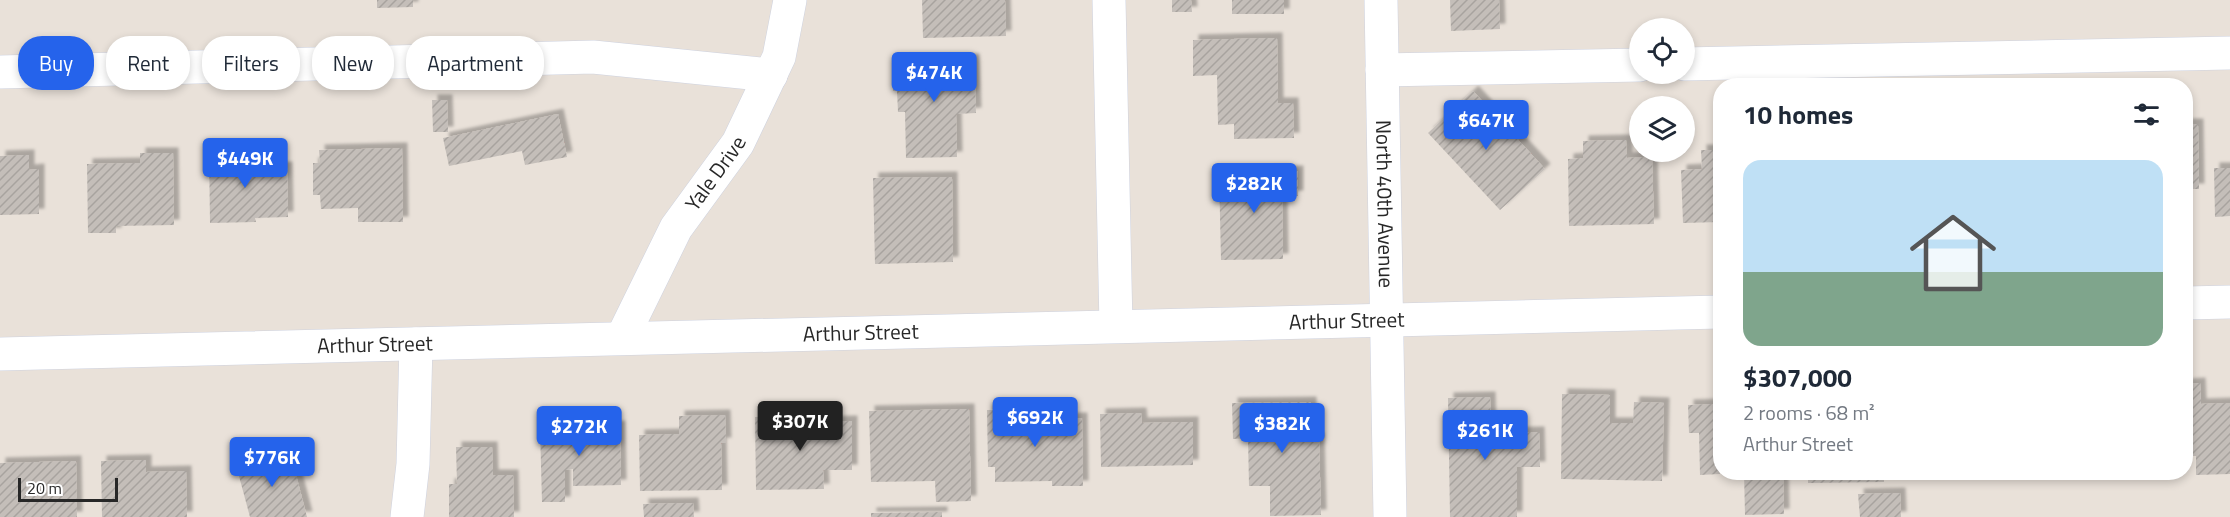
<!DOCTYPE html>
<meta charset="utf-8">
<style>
:root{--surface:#fff;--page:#f2f2f3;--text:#1f2937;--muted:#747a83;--accent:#2563eb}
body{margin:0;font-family:"Titillium Web",sans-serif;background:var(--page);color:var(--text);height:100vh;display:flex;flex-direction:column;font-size:22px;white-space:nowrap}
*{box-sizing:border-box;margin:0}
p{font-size:20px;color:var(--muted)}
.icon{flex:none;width:33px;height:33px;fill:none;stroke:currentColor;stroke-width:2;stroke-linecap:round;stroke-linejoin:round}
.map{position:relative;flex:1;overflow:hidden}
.panel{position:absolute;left:1713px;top:78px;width:480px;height:402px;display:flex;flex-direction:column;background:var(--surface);border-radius:24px;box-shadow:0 3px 9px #0003}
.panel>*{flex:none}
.top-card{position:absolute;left:18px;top:36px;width:570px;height:54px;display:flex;gap:12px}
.fabs{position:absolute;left:1629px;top:18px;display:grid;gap:12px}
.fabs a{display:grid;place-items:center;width:66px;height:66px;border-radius:50%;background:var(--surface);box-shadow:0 3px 9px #0003;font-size:30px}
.scale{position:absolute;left:18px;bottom:15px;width:100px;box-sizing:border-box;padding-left:6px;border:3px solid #272727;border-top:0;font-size:16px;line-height:21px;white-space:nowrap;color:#272727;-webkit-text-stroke:4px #fff;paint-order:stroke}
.price{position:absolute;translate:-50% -51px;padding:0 14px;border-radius:6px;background:var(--accent);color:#fff;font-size:20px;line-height:39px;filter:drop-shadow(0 2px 3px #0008)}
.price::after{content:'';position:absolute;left:50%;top:36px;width:18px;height:14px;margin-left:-9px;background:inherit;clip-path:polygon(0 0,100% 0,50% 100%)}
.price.on{background:#222;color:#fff}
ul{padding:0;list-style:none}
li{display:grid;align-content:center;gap:12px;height:318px;padding:0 30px}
li span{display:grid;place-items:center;height:186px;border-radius:18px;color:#555}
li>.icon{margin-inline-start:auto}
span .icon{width:108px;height:108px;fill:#fffc;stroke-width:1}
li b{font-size:26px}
h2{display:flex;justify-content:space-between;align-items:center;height:72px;padding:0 30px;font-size:26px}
.chip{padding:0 21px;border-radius:24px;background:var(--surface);box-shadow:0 3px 9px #0003;font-size:21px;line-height:54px}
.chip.on{background:var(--accent);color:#fff}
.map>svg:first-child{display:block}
</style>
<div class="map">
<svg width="2230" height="517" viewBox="0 0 2230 517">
<defs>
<pattern id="building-hatch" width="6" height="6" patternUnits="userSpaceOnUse" patternTransform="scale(1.5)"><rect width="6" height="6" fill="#c4beb9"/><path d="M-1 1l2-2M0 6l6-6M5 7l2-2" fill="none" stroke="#a8a39f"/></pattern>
<filter id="shadow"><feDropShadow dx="5.5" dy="-5.5" stdDeviation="1.5" flood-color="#0004"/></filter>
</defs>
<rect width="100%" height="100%" fill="#e9e1d9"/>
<g fill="url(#building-hatch)" filter="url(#shadow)">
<path d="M377 0H413V7L377 8Z"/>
<path d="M922 0H1005L1006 36 923 38Z"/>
<path d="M1172 0H1191L1192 12H1172Z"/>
<rect x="1232" y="0" width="52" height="14"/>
<path d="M1450 0H1499L1500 29 1451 31Z"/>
<path d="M1277 38 1278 103H1293L1294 138 1234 139V124L1218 125 1217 75 1193 76V40Z"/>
<path d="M974 59 976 113 956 114 957 157 906 158 905 112H898L897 91H893L892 61Z"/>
<path d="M1473 91 1545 169 1500 210 1428 133Z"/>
<path d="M432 100H447L448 132H433Z"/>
<path d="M558 114 567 157 525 165 522 151 449 166 443 138Z"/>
<path d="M2186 124H2198L2199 189H2186Z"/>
<path d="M1626 140 1627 158 1652 157 1654 224 1569 226 1568 159 1583 158V141Z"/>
<path d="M402 148 403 222H358V208L321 209 320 195H313V163H320L319 150Z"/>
<path d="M1701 150H1720V222L1683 223 1681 170 1702 169Z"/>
<path d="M209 152H254V168L287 167 288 217 255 218 256 222 210 223Z"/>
<path d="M140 153H173L174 225 116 226V233H88L87 164 140 163Z"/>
<path d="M29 155V170L39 169V214L0 215V156Z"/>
<path d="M2214 168H2230V216L2215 217Z"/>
<path d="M1298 171V196L1282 197 1283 259 1221 260 1219 173Z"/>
<path d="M952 177 953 262 875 264 873 178Z"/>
<path d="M2200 383 2201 404 2230 403V474L2196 475V456H2186V384Z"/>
<path d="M1562 394 1610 395V423H1633L1634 402 1664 403 1662 481 1561 479Z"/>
<path d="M1490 397 1491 433 1539 432 1540 467H1517V517H1450L1448 398Z"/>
<path d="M1311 402 1312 438H1319L1321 515 1270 516V486H1249L1248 438 1233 439 1232 403Z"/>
<path d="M1720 404V474L1700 475 1699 433H1689L1688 405Z"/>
<path d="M969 409 971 501 936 502 935 481 871 482 869 411Z"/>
<path d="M1026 409V419L1082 418 1083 486H1052V481L995 482V467H988L987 410Z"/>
<path d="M1141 413 1142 423 1193 422V465L1101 467 1100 414Z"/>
<path d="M725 415 726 443H721L722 490 640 491 639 435 679 434V416Z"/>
<path d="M800 415V422L852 421V470H823L824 489 756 490 755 417Z"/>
<path d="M601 418 602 427 620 426 621 485 573 486V469L565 470V502H542L540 428 571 427V419Z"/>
<path d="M456 447H492L493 475H513L514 517H449V484H457Z"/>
<path d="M290 452 307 517H250L236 465Z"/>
<path d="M146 460V472L186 471 187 517H102L101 461Z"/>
<path d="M76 461 77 517H0V463Z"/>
<path d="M1744 472H1783L1784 514 1745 515Z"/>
<path d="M1808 472H1884V482L1808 483Z"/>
<path d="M1900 493 1901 517H1860L1858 494Z"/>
<path d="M693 503 694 517H644L643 504Z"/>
<path d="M942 512V517H871V513Z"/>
</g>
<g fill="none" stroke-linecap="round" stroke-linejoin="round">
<g stroke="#ced2df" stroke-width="34">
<g id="minor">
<path d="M1109 0 1116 326"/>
<path id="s1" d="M1381 0 1390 517"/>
<path d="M1684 64 2230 53"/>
<path d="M1382 70 1640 65"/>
<path d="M0 72 593 57 771 75"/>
<path d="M2186 303 2230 302"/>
<path id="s2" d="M622 338 676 228 738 143 779 57 790 0"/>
<path id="s3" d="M0 354 1720 312"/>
<path d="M407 517 413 464 416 344"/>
</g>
</g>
<use href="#minor" stroke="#fff" stroke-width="33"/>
</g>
<g text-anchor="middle" stroke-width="6" stroke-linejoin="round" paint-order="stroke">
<g font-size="21" fill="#272727" stroke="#fff">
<text dy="7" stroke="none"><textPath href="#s2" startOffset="190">Yale Drive</textPath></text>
<text dy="7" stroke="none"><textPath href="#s1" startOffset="204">North 40th Avenue</textPath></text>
<text dy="7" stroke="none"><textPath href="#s3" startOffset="1347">Arthur Street</textPath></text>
<text dy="7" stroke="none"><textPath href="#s3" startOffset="861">Arthur Street</textPath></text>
<text dy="7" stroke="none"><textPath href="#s3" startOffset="375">Arthur Street</textPath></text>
</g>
</g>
</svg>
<div class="fabs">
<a><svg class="icon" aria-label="locate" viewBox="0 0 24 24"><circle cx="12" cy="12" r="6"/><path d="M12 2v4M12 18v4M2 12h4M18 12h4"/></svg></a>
<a><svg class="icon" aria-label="layers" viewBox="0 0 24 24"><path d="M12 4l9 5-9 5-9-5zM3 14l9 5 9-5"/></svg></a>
</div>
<div class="scale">20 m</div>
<b class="price" style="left:934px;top:103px">$474K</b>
<b class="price" style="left:1486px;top:151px">$647K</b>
<b class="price" style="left:245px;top:189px">$449K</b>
<b class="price" style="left:1254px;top:214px">$282K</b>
<b class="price" style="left:1035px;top:448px">$692K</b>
<b class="price on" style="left:800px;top:452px">$307K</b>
<b class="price" style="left:1282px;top:454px">$382K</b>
<b class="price" style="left:579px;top:457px">$272K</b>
<b class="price" style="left:1485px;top:461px">$261K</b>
<b class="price" style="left:272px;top:488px">$776K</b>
<div class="top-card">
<a class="chip on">Buy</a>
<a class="chip">Rent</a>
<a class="chip">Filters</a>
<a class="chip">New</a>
<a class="chip">Apartment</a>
</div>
<section class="panel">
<h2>10 homes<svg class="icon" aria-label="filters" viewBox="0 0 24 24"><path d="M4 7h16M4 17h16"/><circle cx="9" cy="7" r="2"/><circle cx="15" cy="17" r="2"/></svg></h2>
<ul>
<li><span style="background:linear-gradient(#bfe0f5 60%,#7fa58c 0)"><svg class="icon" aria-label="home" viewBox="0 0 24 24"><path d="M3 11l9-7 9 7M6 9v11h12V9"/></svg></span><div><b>$307,000</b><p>2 rooms · 68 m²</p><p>Arthur Street</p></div></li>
</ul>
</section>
</div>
